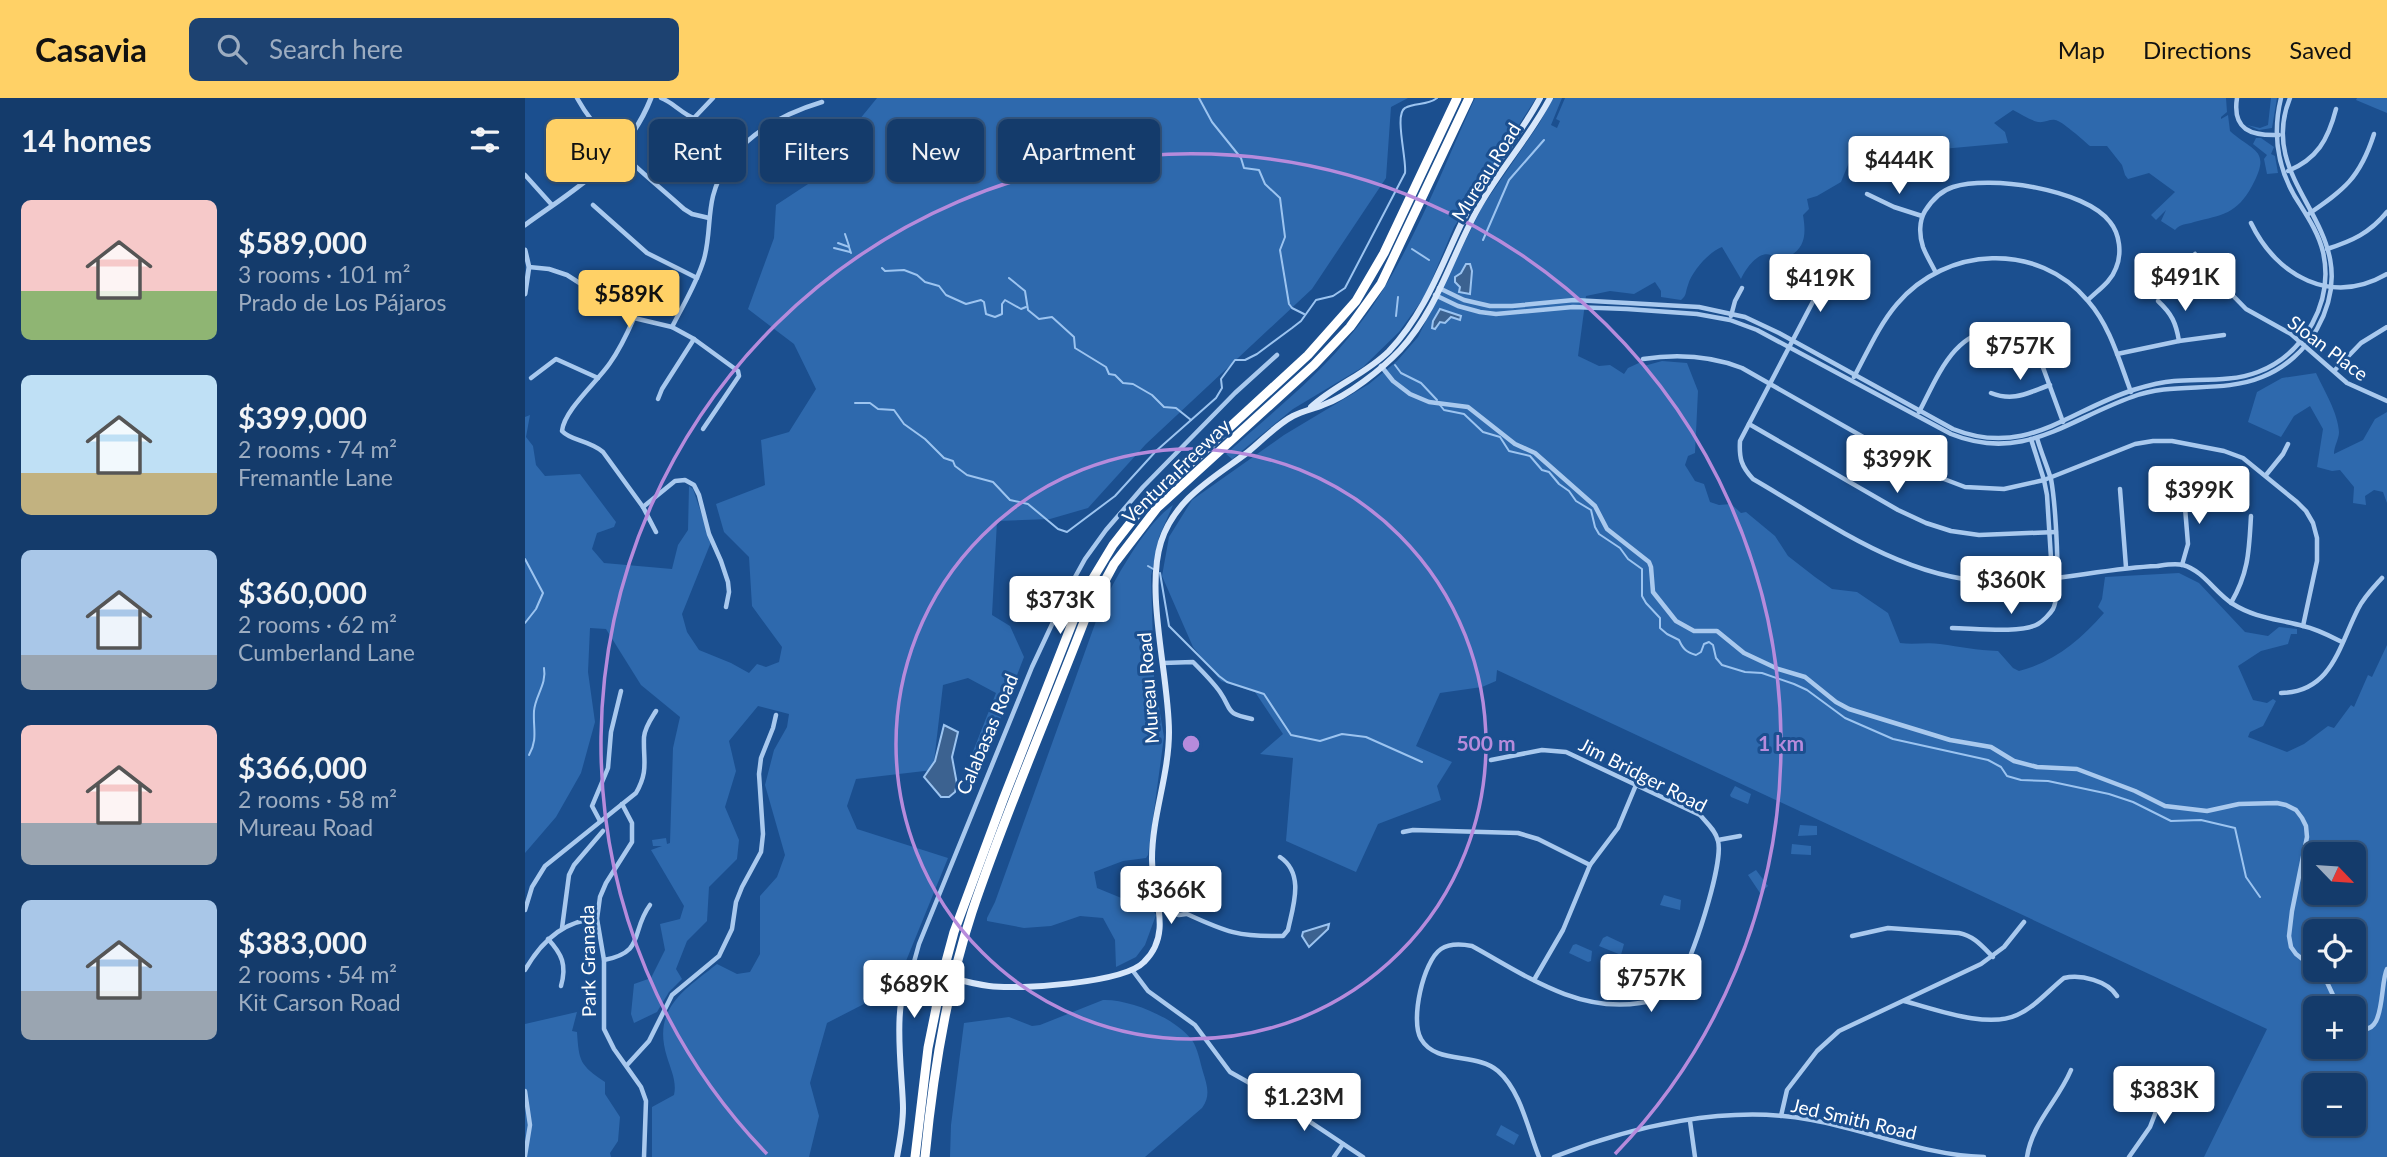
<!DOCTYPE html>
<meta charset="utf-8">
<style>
:root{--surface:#143b6b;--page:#1d4271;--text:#f1f3f6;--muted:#9dadc1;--line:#33557e;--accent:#ffd166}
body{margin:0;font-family:Lato,sans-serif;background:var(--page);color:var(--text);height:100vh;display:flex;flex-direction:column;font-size:26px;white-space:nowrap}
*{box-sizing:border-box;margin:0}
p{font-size:23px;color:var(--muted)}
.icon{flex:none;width:38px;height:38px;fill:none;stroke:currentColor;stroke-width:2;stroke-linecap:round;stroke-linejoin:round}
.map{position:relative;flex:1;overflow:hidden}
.drawer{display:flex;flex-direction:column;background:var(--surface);width:525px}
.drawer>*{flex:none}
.top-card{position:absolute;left:21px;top:21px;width:665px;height:63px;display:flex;gap:14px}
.needle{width:46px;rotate:115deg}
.fabs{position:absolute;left:1778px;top:744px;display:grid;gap:14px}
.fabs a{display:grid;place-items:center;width:63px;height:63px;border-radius:10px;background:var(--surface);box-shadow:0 2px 5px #0004,0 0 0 2px var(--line);font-size:35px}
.price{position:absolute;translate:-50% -60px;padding:0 16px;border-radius:7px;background:#fff;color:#222;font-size:23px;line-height:46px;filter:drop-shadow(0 2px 4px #0008)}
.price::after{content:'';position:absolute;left:50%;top:42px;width:21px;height:16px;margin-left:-10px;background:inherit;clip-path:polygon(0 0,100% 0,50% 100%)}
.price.on{background:var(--accent);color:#111}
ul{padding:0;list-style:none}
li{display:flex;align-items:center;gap:21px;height:175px;padding:0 21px}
li span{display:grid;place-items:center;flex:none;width:196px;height:140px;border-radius:10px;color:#555}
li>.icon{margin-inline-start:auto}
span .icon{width:84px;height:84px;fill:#fffc;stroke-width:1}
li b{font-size:30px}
h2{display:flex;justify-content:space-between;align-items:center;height:84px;padding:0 21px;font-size:30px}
.chip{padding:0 24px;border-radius:10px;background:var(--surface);box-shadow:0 2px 5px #0004,0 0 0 2px var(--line);font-size:24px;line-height:63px}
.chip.on{background:var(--accent);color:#111}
header{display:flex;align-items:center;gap:42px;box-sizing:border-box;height:98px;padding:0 35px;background:var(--accent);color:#111}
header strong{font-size:33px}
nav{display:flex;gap:38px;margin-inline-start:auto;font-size:24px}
.search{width:490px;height:63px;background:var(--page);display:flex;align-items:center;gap:18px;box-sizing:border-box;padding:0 24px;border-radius:10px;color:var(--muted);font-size:26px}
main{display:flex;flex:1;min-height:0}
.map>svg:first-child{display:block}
</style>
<header>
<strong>Casavia</strong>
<div class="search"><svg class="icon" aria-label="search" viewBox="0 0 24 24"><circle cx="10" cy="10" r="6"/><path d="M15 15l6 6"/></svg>Search here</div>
<nav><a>Map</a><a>Directions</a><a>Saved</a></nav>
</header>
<main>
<section class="drawer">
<h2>14 homes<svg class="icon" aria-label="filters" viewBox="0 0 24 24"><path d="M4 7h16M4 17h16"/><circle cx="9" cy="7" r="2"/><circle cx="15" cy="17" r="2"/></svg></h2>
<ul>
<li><span style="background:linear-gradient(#f6c9c9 65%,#8fb573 0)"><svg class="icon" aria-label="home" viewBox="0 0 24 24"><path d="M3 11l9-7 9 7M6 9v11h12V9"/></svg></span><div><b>$589,000</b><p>3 rooms · 101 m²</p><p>Prado de Los Pájaros</p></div></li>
<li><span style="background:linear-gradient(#bfe0f5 70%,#c2b280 0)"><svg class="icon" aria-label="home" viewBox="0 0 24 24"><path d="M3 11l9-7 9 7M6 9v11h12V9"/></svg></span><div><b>$399,000</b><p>2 rooms · 74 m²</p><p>Fremantle Lane</p></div></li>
<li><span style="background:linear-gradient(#a9c7e8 75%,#9aa5b1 0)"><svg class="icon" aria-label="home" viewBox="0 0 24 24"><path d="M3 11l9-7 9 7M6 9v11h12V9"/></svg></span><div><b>$360,000</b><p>2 rooms · 62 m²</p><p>Cumberland Lane</p></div></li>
<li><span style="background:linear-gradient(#f6c9c9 70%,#9aa5b1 0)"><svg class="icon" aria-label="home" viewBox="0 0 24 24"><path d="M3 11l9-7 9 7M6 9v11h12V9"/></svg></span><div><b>$366,000</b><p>2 rooms · 58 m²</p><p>Mureau Road</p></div></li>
<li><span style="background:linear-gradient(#a9c7e8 65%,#9aa5b1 0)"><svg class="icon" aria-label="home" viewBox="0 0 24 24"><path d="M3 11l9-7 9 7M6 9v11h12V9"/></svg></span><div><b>$383,000</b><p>2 rooms · 54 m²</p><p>Kit Carson Road</p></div></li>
</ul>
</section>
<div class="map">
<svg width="1862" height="1059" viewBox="0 0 1862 1059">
<rect width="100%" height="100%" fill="#1b4f8f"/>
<g fill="#2e69ad" fill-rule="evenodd">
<path d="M352 0H883L866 9 861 80 787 191 621 346 563 410 525 421 472 423 467 517 485 528 499 559 454 676 447 656 471 595 443 580 418 587 408 672 331 681 322 708 332 731 423 760 370 890 302 925 285 985 294 1018 284 1059H127V1009L149 997C152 984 146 972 142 959 127 911 158 893 192 866L212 876 225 874 235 856V798L252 779 260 757 240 687 249 652 262 629 264 616 233 608 204 643 211 673 200 709 214 742 212 761 184 789 182 823 162 843 151 871 157 881 144 894 132 914 109 925 106 916 109 886 126 880 140 852 135 826 155 821 159 808 126 752 137 748H128L127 742 141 740 142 746 145 745 148 650 155 619 116 587 81 531 65 530 63 574 70 624 56 675 31 719 0 755V319L5 317 1 339 8 348 11 367 20 378 55 376 91 424 89 429 72 435 67 451 79 465 147 471 153 447 163 432 164 388 168 391 186 444 157 516 162 534 174 552 206 565 224 575 232 566 241 569 254 564 257 549 227 508 224 459 199 434 191 406 240 387 236 342 264 334 291 291 269 246 223 211 249 140 251 107 306 71 325 73 332 38 330 27Z"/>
<path d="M950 0H1011L929 129 900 198 874 234 838 269 768 311 707 361 701 356C744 317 793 279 829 233 880 171 916 74 950 0Z"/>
<path d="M1028 0H1037L1026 27 1032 30 1035 23 1031 21 1040 0H1701L1702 14 1696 19V21L1703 17 1705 33C1728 54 1747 51 1727 88 1712 116 1697 117 1669 124 1661 127 1656 125 1650 132L1636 123 1641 112 1631 122 1626 117 1650 94 1624 75 1603 81 1600 77 1597 67 1582 48H1565C1559 43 1536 22 1530 22 1525 21 1519 25 1513 24 1505 22 1496 16 1488 12L1469 25 1480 34 1483 45 1373 55 1329 52 1316 84 1292 98 1282 101 1284 111 1278 117C1282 140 1279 154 1256 162 1252 161 1250 158 1246 157 1233 152 1220 172 1216 181L1197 149C1184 154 1167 173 1163 187 1160 195 1162 197 1156 202L1136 199V193L1130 184 1109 196 1085 193 1061 198 1053 258 1074 268 1085 267 1099 276 1103 270 1116 264 1119 268 1137 263 1162 265 1173 293 1170 355 1163 358 1160 367 1170 383 1179 386 1185 404 1194 407 1206 406 1216 415 1221 414 1250 438 1263 458 1290 479 1307 491 1332 494 1363 515 1375 545C1389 547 1402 544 1415 546 1436 549 1451 552 1473 553L1488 570 1494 573C1531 563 1554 543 1579 515L1573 509 1577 501 1580 479 1654 475 1674 485 1720 534 1743 538 1754 529 1772 531V536H1766L1763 546 1736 553 1713 568 1728 602 1742 605 1748 601 1751 603 1738 628 1725 634 1723 639 1762 654 1779 646 1803 628 1809 630 1826 607 1829 609 1843 577 1847 579 1862 547V1059H1679L1742 931 972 572 971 583 957 589 915 595 891 648 927 664 912 688 916 702 853 726 831 774 761 743 768 660 735 656 758 636 730 594 696 583 668 549 637 478 644 439 667 402 759 337 844 286 872 263 893 239 957 109 1014 26ZM1790 756H1829V794H1790ZM1790 833H1829V872H1790ZM1790 910H1829V948H1790ZM1790 987H1829V1026H1790Z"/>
<path d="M1746 0H1752L1747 30 1734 32 1722 27 1735 30 1743 27Z"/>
<path d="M1832 0H1862V15L1831 2Z"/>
<path d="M1731 40H1736L1749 49 1746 56 1750 58 1753 75 1742 76 1739 61 1742 57 1728 46Z"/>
<path d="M1791 275C1799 292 1813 315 1814 334 1814 341 1809 348 1809 356L1838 342 1850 321 1862 314V405L1858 394 1849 392 1840 398 1841 407 1828 405 1829 389 1815 372 1807 373 1792 369 1798 331 1785 308 1769 318 1756 339 1723 324 1732 294 1757 280Z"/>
<path d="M648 407 634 439 626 478 629 579 639 639 623 757 621 760 598 763 569 774 572 790 628 813 631 817 620 847 611 859 591 869 590 842 578 820 555 818 526 828 499 830 462 823V820L470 804 575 512C590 481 620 426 648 407Z"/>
<path d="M1210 688 1226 696 1223 706 1206 699 1205 697Z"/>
<path d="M1275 727 1292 728V737L1273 738Z"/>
<path d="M1267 746 1286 748V757L1266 756Z"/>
<path d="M1231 772 1243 788 1235 795 1223 777Z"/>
<path d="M1139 797 1156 802 1155 812 1135 807Z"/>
<path d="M1082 838 1099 846 1096 857 1074 848 1078 840Z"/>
<path d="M1051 846 1067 853 1066 863 1063 864 1044 855 1048 847Z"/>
<path d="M1127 863 1143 875 1139 883 1123 873 1122 869Z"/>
<path d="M578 902C605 901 650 920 667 942 673 951 675 964 678 974 682 987 686 998 677 1010L620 1059H425L426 1027 439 925 484 919 507 928 515 927Z"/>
<path d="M52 914 47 933 52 934C54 964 55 967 80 984V996L95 1019 93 1043 85 1055 86 1059H0V926Z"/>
<path d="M976 1027 994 1037 989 1047 971 1037Z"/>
</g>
<g fill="#3c6290" stroke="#9cc4f0" stroke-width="2">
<path d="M941 166H945L947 173 945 196 934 194 935 189 930 184V179L936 175Z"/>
<path d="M915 211 936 218 935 222 926 219 920 225 915 224 910 231 907 230 908 223Z"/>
<path d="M419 627 433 634 427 659 432 686 430 694 424 699H416L399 679 410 663Z"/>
<path d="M804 826 803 831 784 849 777 838 778 834Z"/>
</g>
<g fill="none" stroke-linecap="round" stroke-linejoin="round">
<g stroke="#9cc4f0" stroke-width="2">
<path d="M674 0 687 24 716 60 719 70 734 72 740 86 755 100 760 139 755 152 764 206 767 210 779 216"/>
<path d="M320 136 324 148"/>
<path d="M958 142 984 82 1019 42"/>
<path d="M313 145 324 149 326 155"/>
<path d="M309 150 325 154"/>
<path d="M887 151 904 162"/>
<path d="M357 170 360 173 379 172 392 177 400 184 414 188 421 197 441 206 456 202 459 204 461 216 470 219 477 216V206L480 202 496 211 501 209"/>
<path d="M484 180 500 193 503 212 514 221 527 219 549 239 550 250 581 269 584 276 590 277 598 285 608 286 627 297 639 309 651 310 666 322"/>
<path d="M871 218 873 199"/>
<path d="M870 267 876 275 896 285 912 302"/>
<path d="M330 305H345L353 311 369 312 379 326 400 341 419 360 428 363 430 368 442 377 468 384 485 402 503 406 533 431 542 434 590 398 631 353 691 300 697 290 696 281 710 262H720L732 256 767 230 776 223 791 202 808 198 820 190 880 75C882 62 869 16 880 10 890 4 902 8 912 0"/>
<path d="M915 307 919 312 939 316 958 334 975 339 984 353 1005 358 1017 372 1024 374 1034 386 1044 393 1051 403 1066 412 1070 429 1074 436 1095 450 1103 461 1117 471V498L1121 505 1135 520V530L1142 536 1154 542C1158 551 1161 554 1171 557L1176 554 1179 546 1184 544 1188 547 1191 560 1197 567 1220 574 1237 575 1269 586 1282 592 1320 620 1368 641 1463 662 1476 669 1482 678 1496 682 1523 683 1584 696 1608 704 1646 723 1676 722 1710 730 1721 779 1735 799"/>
<path d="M0 461 18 495 11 511 0 525"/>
<path d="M623 468 630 472"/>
<path d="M635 475 644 528 694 578 702 584 739 596 766 637 795 643 817 636 841 639 897 664"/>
<path d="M4 657C13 641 8 631 9 613 10 598 22 586 19 570"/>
</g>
<g stroke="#a9c9ee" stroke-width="4.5">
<path d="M52 0C76 44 122 77 159 111L167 116 184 120"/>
<path d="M136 0C149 5 157 16 169 20L188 0"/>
<path d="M1712 0C1707 32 1726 38 1754 37"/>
<path d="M1763 73C1792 61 1803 42 1811 11"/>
<path d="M0 77 27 107"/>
<path d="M1342 96 1369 109 1397 118"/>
<path d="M68 107 122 155 172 180"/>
<path d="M1782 117C1819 92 1835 80 1849 36"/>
<path d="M1726 125C1752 179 1807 208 1862 176"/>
<path d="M1802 151C1827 143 1845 135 1862 114"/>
<path d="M1670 156 1678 167 1721 211 1766 236 1822 285 1862 303"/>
<path d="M4 169 24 171 42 177 109 220 147 229 169 241 213 273 214 278 178 331"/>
<path d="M1304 173 1215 343C1214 360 1216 368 1228 381 1311 429 1389 489 1489 484 1537 482 1584 470 1632 468 1639 467 1650 465 1658 467 1679 473 1690 495 1708 506 1730 520 1753 521 1778 528 1792 531 1805 538 1817 544"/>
<path d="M1410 173C1406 165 1401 157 1398 149 1394 137 1394 123 1400 113 1407 102 1415 93 1428 89 1465 77 1560 91 1585 124 1595 136 1597 156 1591 170 1586 184 1573 192 1563 202"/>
<path d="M914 190 939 202 965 208H987L1049 202 1174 209 1220 219 1254 235 1428 331C1501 360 1543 313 1608 292 1621 288 1635 284 1649 283 1677 281 1707 284 1733 274 1780 256 1809 203 1798 154 1793 133 1780 115 1769 97 1752 67 1748 33 1756 0"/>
<path d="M910 197 933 208 955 214 971 216 1048 209 1102 211 1172 216 1205 222 1232 232 1426 336C1498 365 1542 322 1607 299 1649 283 1696 296 1737 279 1760 270 1780 252 1792 231 1847 131 1728 90 1765 0"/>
<path d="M1633 203C1647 216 1651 225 1654 243"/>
<path d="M1206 218 1210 203 1217 190"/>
<path d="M109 220C102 236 95 251 85 265 73 283 39 312 37 333 46 343 64 342 78 354L118 409 131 434"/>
<path d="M147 229C158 207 172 185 179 161 185 140 183 118 188 98 201 47 250 18 297 4"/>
<path d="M1592 256 1654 243 1699 237"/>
<path d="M1118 261C1151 256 1186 258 1217 270L1398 373 1440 389 1479 391 1519 382 1610 346 1628 343H1647L1699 353 1718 360 1772 404 1781 413 1788 425 1792 440V463L1778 528"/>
<path d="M856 268 868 283 885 296 904 304 943 309 990 346 1010 355 1070 408 1082 431 1124 464 1126 469 1128 494 1151 523 1169 533H1192L1219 555 1253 571 1280 579 1311 604 1324 611 1425 642 1466 649 1489 663 1512 669 1552 671 1610 693 1640 708 1682 713 1714 706 1752 705 1761 707 1771 712 1777 720 1781 728 1782 739 1767 813 1764 838 1766 849 1771 856 1790 871"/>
<path d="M1809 273 1836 245 1862 229"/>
<path d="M1329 279C1342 255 1354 227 1372 206 1421 148 1513 143 1563 203 1585 228 1594 262 1606 294"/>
<path d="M6 280 31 261 73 280"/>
<path d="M1466 295C1489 304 1502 295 1525 287"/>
<path d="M133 301 137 291 169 241"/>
<path d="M1394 314C1412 280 1431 226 1479 234 1496 237 1507 249 1516 264L1538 324"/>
<path d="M1224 326 1373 412 1401 425 1426 433 1454 437 1531 434"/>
<path d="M1506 341 1519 382 1522 397 1527 476 1530 479"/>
<path d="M1741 377 1758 356 1763 346"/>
<path d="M1595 391 1601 469"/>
<path d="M118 409 150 383 160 382 169 387 174 397 184 436 196 463 203 484 204 494 201 509"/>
<path d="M1657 467 1663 446 1658 385"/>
<path d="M1706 505C1724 474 1724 452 1726 418"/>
<path d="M1427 530C1447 530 1496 536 1513 526 1518 523 1525 516 1528 511 1537 494 1530 403 1526 381 1522 368 1516 354 1512 340"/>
<path d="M638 565 668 564C677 573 688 584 695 594 708 613 699 615 727 621"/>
<path d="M1756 595C1807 594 1814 548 1833 511 1839 499 1848 490 1857 480"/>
<path d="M966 662 1017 652 1041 654 1175 717C1182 725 1191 733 1193 743 1199 765 1166 867 1152 885 1143 896 1129 903 1115 905 1052 915 1000 877 947 848 937 846 925 845 916 851 898 863 885 923 896 941 911 967 951 954 973 973 996 993 1003 1032 1014 1059"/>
<path d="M97 706 107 725V744L81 785 75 799 72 821 79 862V931L89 951 116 989 121 1003 119 1059"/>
<path d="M75 723 67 708 83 670 86 634 96 593"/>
<path d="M878 734 888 732 993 735 1013 741 1065 767"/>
<path d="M1193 742 1215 738"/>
<path d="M635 811 641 807 657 810 662 816C701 834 714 839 758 838L763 832C768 808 780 776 755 759"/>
<path d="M636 811 654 817 661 816"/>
<path d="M0 812 7 789 20 768 111 695C124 672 118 663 119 639 120 629 126 621 131 613"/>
<path d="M37 830 44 777 49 767 78 733"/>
<path d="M1327 838 1363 830 1434 835C1449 838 1457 848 1468 859"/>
<path d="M23 841C37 856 42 867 36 888"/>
<path d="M79 862C121 854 105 834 125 807"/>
<path d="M0 872C16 844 38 822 72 821"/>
<path d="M390 872 389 864 394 846 507 569 544 490 560 461 581 432 618 389 710 295 752 257"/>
<path d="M1791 872 1800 880 1814 910"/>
<path d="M608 873 623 893 670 927 705 974 737 992 838 1059"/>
<path d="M1009 882 1038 832 1065 767 1093 730 1111 687"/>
<path d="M1379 903C1410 911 1462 931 1492 917 1510 909 1524 892 1539 880 1556 876 1583 883 1592 898"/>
<path d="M1829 928C1862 945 1854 886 1862 871"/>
<path d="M102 967 124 943 147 897 194 858 207 831 211 804 217 789 236 754 238 736 234 676 236 660 248 630 251 617"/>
<path d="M0 993 5 1027 0 1058"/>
<path d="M1256 1018 1262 992 1292 953 1314 933 1456 866 1479 849 1499 824"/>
<path d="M1165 1023 1170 1059"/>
<path d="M809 1059 818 1046"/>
<path d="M1029 1059C1106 1028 1204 1006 1287 1022 1347 1033 1397 1057 1459 1059"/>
<path d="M1502 1059C1507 1025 1533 1003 1546 972"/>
<path d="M1604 1059 1625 1029 1644 980"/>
</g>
<g stroke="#a9c9ee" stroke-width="5">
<path d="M0 127C51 90 102 62 126 0"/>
<path d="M0 152 4 169 0 196"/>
</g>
<g stroke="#d6e6fa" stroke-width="6">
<path d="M786 309C810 287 841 276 864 253 904 211 919 158 945 108 966 70 995 38 1015 0"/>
<path d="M372 1059C375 1043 378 1027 378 1010 378 979 364 893 390 872 415 875 439 885 464 888 494 892 599 885 619 864 649 835 627 796 627 761 627 718 644 677 644 634 644 579 620 495 636 444 650 400 689 380 723 354 738 342 751 327 768 318 778 313 788 311 798 307 823 298 857 271 875 252 914 210 927 155 955 107 976 70 1005 38 1025 0"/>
</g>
<g stroke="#fff" stroke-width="9">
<path d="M390 1059 403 950 419 871 429 834 478 702 559 495 588 447 617 410 783 257 831 203 859 155 932 0"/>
<path d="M400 1059C408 976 421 893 447 814 481 713 524 615 562 516L589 466 632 410 789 267 825 229 856 186 944 0"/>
</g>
</g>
<g fill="none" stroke="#b68bdc" stroke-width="3.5">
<circle cx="666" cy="646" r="295"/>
<path d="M242 1056A590 590 0 1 1 1090 1056"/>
</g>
<g text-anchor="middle" stroke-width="6" stroke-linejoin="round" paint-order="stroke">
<g font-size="19" fill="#fff" stroke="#1b4f8f">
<text transform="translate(961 74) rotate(-58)" y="7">Mureau Road</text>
<text transform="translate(1803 250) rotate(37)" y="7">Sloan Place</text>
<text transform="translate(651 373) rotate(-44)" y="7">Ventura Freeway</text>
<text transform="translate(623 590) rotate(-94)" y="7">Mureau Road</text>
<text transform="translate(462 636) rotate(-67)" y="7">Calabasas Road</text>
<text transform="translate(1118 677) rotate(27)" y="7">Jim Bridger Road</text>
<text transform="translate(63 863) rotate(-91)" y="7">Park Granada</text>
<text transform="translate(1329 1021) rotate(13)" y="7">Jed Smith Road</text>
</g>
</g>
<circle cx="666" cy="646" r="10" fill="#b68bdc" stroke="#1b4f8f" stroke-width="3.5"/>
<g font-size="21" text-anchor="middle" font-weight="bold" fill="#b68bdc" stroke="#1b4f8f" stroke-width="6" stroke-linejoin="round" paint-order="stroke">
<text x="961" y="653">500 m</text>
<text x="1256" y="653">1 km</text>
</g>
</svg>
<div class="fabs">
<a><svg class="needle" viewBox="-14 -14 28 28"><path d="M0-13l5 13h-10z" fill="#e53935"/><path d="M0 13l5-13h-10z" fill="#9dadc1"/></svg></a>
<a><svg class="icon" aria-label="locate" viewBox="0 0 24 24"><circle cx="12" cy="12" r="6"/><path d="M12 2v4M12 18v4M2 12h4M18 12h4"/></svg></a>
<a>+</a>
<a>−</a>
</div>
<b class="price" style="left:1374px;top:98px">$444K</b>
<b class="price" style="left:1660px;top:215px">$491K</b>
<b class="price" style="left:1295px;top:216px">$419K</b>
<b class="price on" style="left:104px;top:232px">$589K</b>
<b class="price" style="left:1495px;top:284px">$757K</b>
<b class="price" style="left:1372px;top:397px">$399K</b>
<b class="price" style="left:1674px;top:428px">$399K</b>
<b class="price" style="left:1486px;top:518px">$360K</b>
<b class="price" style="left:535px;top:538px">$373K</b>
<b class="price" style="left:646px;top:828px">$366K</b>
<b class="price" style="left:1126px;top:916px">$757K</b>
<b class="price" style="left:389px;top:922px">$689K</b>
<b class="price" style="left:1639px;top:1028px">$383K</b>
<b class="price" style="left:779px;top:1035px">$1.23M</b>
<div class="top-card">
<a class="chip on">Buy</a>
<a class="chip">Rent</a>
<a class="chip">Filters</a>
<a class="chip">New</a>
<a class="chip">Apartment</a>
</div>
</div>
</main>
